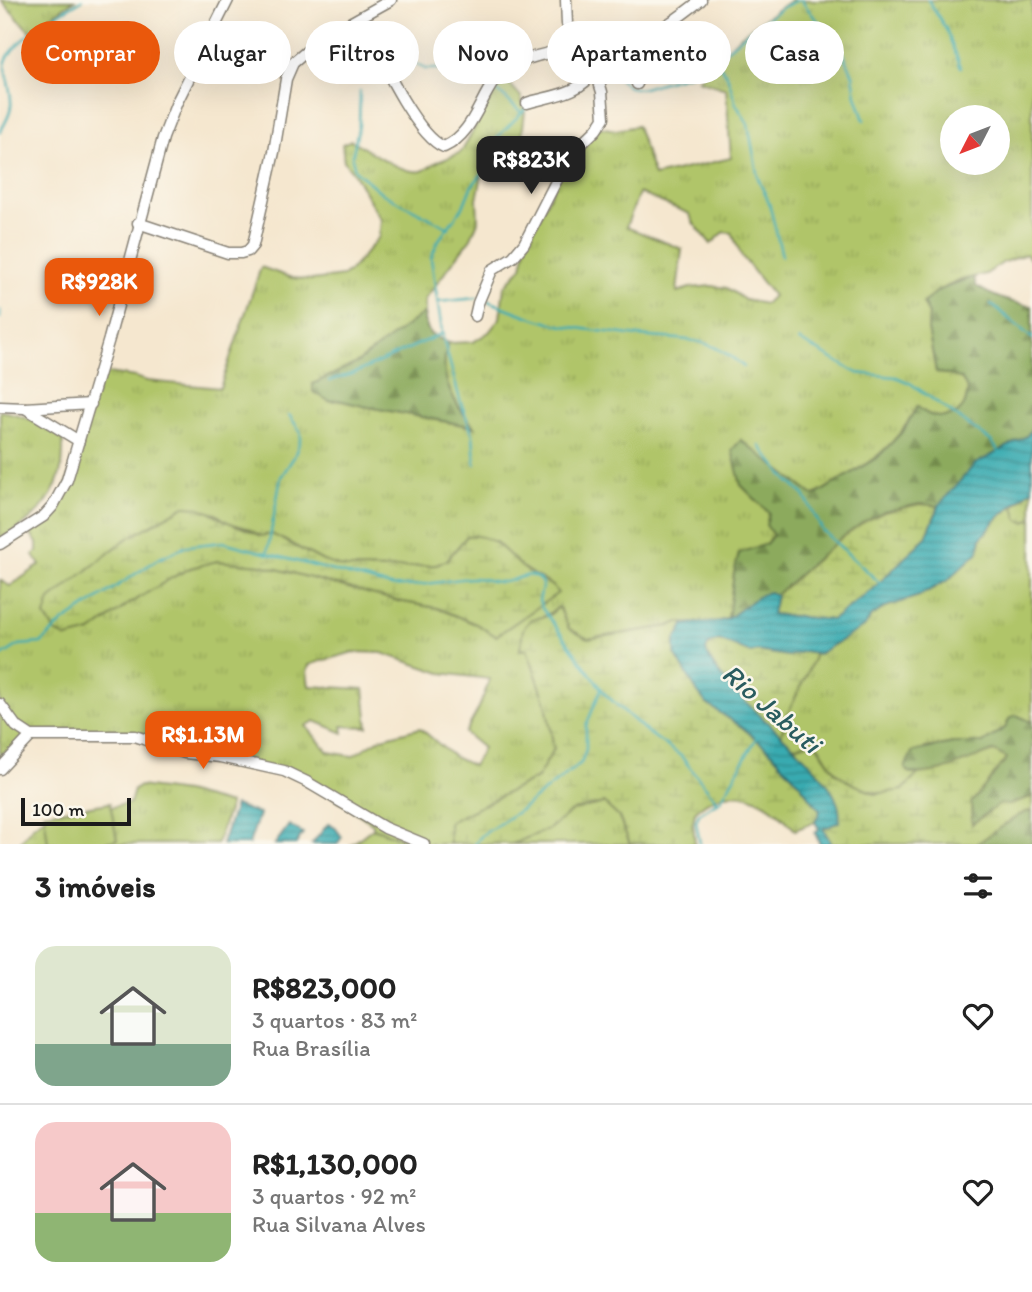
<!DOCTYPE html>
<html lang="pt">
<meta charset="utf-8">
<style>
:root{--surface:#fff;--page:#f6f6f6;--text:#222;--muted:#767676;--line:#e0e0e0;--accent:#ea580c}
body{margin:0;font-family:Itim,sans-serif;background:var(--page);color:var(--text);height:100vh;display:flex;flex-direction:column;font-size:26px;white-space:nowrap}
*{box-sizing:border-box;margin:0}
p{font-size:23px;color:var(--muted)}
.icon{flex:none;width:38px;height:38px;fill:none;stroke:currentColor;stroke-width:2;stroke-linecap:round;stroke-linejoin:round}
.map{position:relative;height:844px;overflow:hidden}
.drawer{display:flex;flex-direction:column;background:var(--surface);flex:1}
.drawer>*{flex:none}
.hud{position:absolute;left:21px;top:21px;width:990px;height:63px;display:flex;gap:14px}
.needle{width:46px;rotate:228deg}
.controls{position:absolute;left:940px;top:105px;display:grid;gap:14px}
.controls a{display:grid;place-items:center;width:70px;height:70px;border-radius:50%;background:var(--surface);box-shadow:0 7px 28px #0002;font-size:35px}
.scale{position:absolute;left:21px;bottom:18px;width:110px;box-sizing:border-box;padding-left:7px;border:4px solid #1c1c1c;border-top:0;font-size:19px;line-height:24px;white-space:nowrap;color:#1c1c1c;-webkit-text-stroke:5px #fbf7ec;paint-order:stroke}
.price{position:absolute;translate:-50% -60px;padding:0 16px;border-radius:14px;background:var(--accent);color:#fff;font-size:23px;line-height:46px;filter:drop-shadow(0 2px 4px #0008)}
.price::after{content:'';position:absolute;left:50%;top:42px;width:21px;height:16px;margin-left:-10px;background:inherit;clip-path:polygon(0 0,100% 0,50% 100%)}
.price.active{background:#222;color:#fff}
ul{padding:0;list-style:none}
li{display:flex;align-items:center;gap:21px;height:175px;padding:0 35px}
li+li{border-top:2px solid var(--line)}
li span{display:grid;place-items:center;flex:none;width:196px;height:140px;border-radius:21px;color:#555}
li>.icon{margin-inline-start:auto}
span .icon{width:84px;height:84px;fill:#fffc;stroke-width:1}
li b{font-size:30px}
h2{display:flex;justify-content:space-between;align-items:center;height:84px;padding:0 35px;font-size:30px}
.tag{padding:0 24px;border-radius:32px;background:var(--surface);box-shadow:0 7px 28px #0002;font-size:24px;line-height:63px}
.tag.active{background:var(--accent);color:#fff}
.map>svg:first-child{display:block}
</style>
<div class="map">
<svg width="1032" height="844" viewBox="0 0 1032 844">
<defs>
<pattern id="grass-tufts" width="24" height="20" patternUnits="userSpaceOnUse" patternTransform="scale(1.75)"><rect width="24" height="20" fill="#b0c569"/><path d="M3 7l-1-3M5 7V3M7 7l1-3M15 17l-1-3M17 17v-4M19 17l1-3" fill="none" stroke="#97a95a"/></pattern>
<pattern id="forest-firs" width="22" height="20" patternUnits="userSpaceOnUse" patternTransform="scale(1.75)"><rect width="22" height="20" fill="#8caa5d"/><path d="M5 1l3.5 6h-7zM16 11l3.5 6h-7z" fill="#728a4c"/></pattern>
<pattern id="wetland-marsh" width="20" height="14" patternUnits="userSpaceOnUse" patternTransform="scale(1.75)"><rect width="20" height="14" fill="#b0c569"/><path d="M1 5h8M5 5V1M11 12h8M15 12V8" fill="none" stroke="#97a95a"/></pattern>
<pattern id="water-rules" width="6" height="5" patternUnits="userSpaceOnUse" patternTransform="scale(1.75)"><rect width="6" height="5" fill="#39abb1"/><path d="M0 2.5h6" fill="none" stroke="#2f8a8f"/></pattern>
</defs>
<rect width="100%" height="100%" fill="#fbf7ec"/>
<filter id="ink" filterUnits="userSpaceOnUse"><feTurbulence type="fractalNoise" baseFrequency=".0143" numOctaves="2"/><feDisplacementMap in="SourceGraphic" scale="14" xChannelSelector="R" yChannelSelector="G"/><feConvolveMatrix kernelMatrix="1 2 1 2 8 2 1 2 1" color-interpolation-filters="sRGB"/></filter>
<filter id="wash" filterUnits="userSpaceOnUse"><feTurbulence type="fractalNoise" baseFrequency=".00686" numOctaves="4" result="noise"/><feDisplacementMap in="SourceGraphic" scale="28" xChannelSelector="R" yChannelSelector="G"/><feGaussianBlur stdDeviation="1.57" result="paint"/><feColorMatrix in="noise" values="0 0 0 0 0 0 0 0 0 0 0 0 0 0 0 0 0 1.4 0 .05"/><feComposite in="paint" operator="in"/></filter>
<g filter="url(#wash)">
<rect width="100%" height="100%" fill="#f5e7cf"/>
<g fill="url(#grass-tufts)" stroke="#667042" stroke-width="2" fill-rule="evenodd">
<path d="M1 0H75L29 31Z"/>
<path d="M791 0H1032V261L1026 254 1004 262 986 274 961 280 939 290 924 303 929 314 928 329 936 372 961 378 968 390C967 395 966 403 963 407 952 424 928 418 917 407 891 456 858 469 813 496L741 440V485L769 513 773 534 766 544 734 573 728 619C721 622 687 625 679 622L670 626 588 639 569 629 559 607 543 617 520 650 527 649 546 703 554 749 537 778 449 822 450 844H415L373 828V824L308 780 158 743 131 734 25 736 0 762V580L10 586 40 565 33 555 37 551V543L29 532 47 517 62 498 102 372 135 377 147 381 220 388 261 267 292 278 312 280 343 276 352 269 379 237 381 220 354 174 344 161 342 144 351 140C368 150 403 175 422 171 428 169 431 165 437 162 446 158 454 157 462 151L503 76 521 97 525 111 522 135 505 154 484 166 477 199 478 221 471 238 425 299V312L357 363 313 384 329 401 338 400 363 406 473 427C455 402 435 375 449 343L473 342 489 332 500 318 504 287 522 267 527 242 562 171 599 127 616 130 637 126 654 176 731 158 726 89 698 80 741 35ZM952 117H998V163H952ZM639 193 690 214 692 221 711 244 724 232 732 233 741 255 773 296 765 304 745 300 727 288 712 286 690 288 677 292 682 249 626 227ZM185 506 216 514 229 523 247 528 261 536 284 540 323 561 344 568 385 569 436 565 447 560 467 536 496 542 521 567 553 586 496 636 476 624 437 608 398 601 262 565 216 561 190 568 173 577 127 605 91 632 95 564 125 540ZM353 652 382 653 441 673 490 679 478 710 465 733 483 748 473 766 454 757 420 728 382 738 352 756 328 752 306 726 315 721 343 733 342 726 368 727 364 689 309 686 307 672 309 665C323 660 338 657 353 652Z"/>
<path d="M0 411C23 414 42 424 62 435 69 485 43 517 0 539Z"/>
<path d="M1014 505 1017 517 1025 522 1032 519V722L1016 715 1009 719 1006 727 983 743H953L925 748 908 772 918 774C914 779 909 788 903 790 883 799 852 787 837 773 828 764 823 751 815 742L794 747 781 736C787 706 806 682 815 653L819 654 864 626 871 616 888 606 919 596 948 580 978 552 981 538 997 519Z"/>
<path d="M140 786 185 792 230 804 217 844H19L33 826 44 818 91 812 130 803 134 790Z"/>
<path d="M604 803 619 817 630 844H512L549 829 573 810Z"/>
</g>
<g fill="url(#forest-firs)" stroke="#54633c" stroke-width="2">
<path d="M974 277 976 286C994 298 1011 303 1032 306V428L1027 436 975 464 939 506 920 504 884 512 821 555 776 595 769 592 753 600 728 619 734 573 739 553 766 544 773 535 766 525 769 513 741 485 732 450 741 440 814 496 878 457 904 430 917 406C928 418 952 423 963 407 966 403 967 395 968 390L961 378 936 372 928 329 929 314 923 303 939 290Z"/>
<path d="M425 312 424 320 430 334 449 343C436 373 453 405 475 427L363 406 338 400 329 401 313 392V384L357 363Z"/>
<path d="M1016 715 1032 722V797L991 810 972 824 971 803 1006 759 993 751C967 761 937 779 908 772L905 768 912 752 953 743H983L1006 727 1009 719Z"/>
<path d="M1032 810V844H976L1019 815Z"/>
</g>
<g fill="url(#wetland-marsh)" stroke="#667042" stroke-width="2">
<path d="M1032 489V519L1025 522 1018 520 1014 506Z"/>
<path d="M920 504 939 506 926 537 874 588 836 617 832 620 772 614 776 595 840 539 862 523 884 512Z"/>
<path d="M185 506C202 505 213 515 228 522 239 527 250 530 261 536L272 534 323 561 344 568 385 569 437 565 447 560 467 536C494 534 504 551 522 567 534 577 549 580 558 593L496 636 476 624 437 608 398 601 262 565 217 561 190 568 173 577 127 605 91 632 67 638 55 632 45 616 50 600 125 540Z"/>
<path d="M559 607 569 629 588 639 670 626 679 622 685 624 675 641V654L707 704 743 728 770 751 799 783 820 811 815 822 795 830C767 798 732 778 695 812L693 823 695 844H630L619 817 604 803 573 810 549 829 512 844H450L449 822 537 778 554 749 546 703 527 649 520 650 523 629 531 619 548 616Z"/>
<path d="M719 640 751 653 757 651 788 656 805 651 815 653C806 682 787 706 781 736 757 713 716 681 705 650L709 644Z"/>
<path d="M814 741 835 772 847 781 875 794 903 790 918 774 940 771 994 751 1007 758 971 803 972 824 1000 804H1010L1032 797V810L1019 815 976 844H832L823 829 824 781 794 747Z"/>
<path d="M373 828 415 844H352Z"/>
</g>
<path fill="#b0c569" stroke="#667042" stroke-width="2" d="M110 803 117 840 95 844H48L44 813Z"/>
<g fill="url(#water-rules)" stroke="#2a6466" stroke-width="2">
<path d="M1032 428V489L997 519 981 538 978 552 948 580 919 596 888 606 871 616 865 626 818 654 805 651 788 656 757 651 751 653 719 640 709 644 706 650C721 701 850 771 839 822L823 829 832 844H820L815 833 819 829 815 822 820 811 799 783 770 751 743 728 707 704 698 693 675 654V641L684 625C698 620 715 625 727 619 742 611 753 596 769 592L776 595 772 614 832 620 836 617 874 588 926 537 940 504 975 464 1027 436Z"/>
<path d="M235 805 259 814 249 844H222Z"/>
<path d="M328 824 334 826 342 837 337 844H312Z"/>
<path d="M289 825 303 833 296 844H275Z"/>
</g>
<g fill="none" stroke-linecap="round" stroke-linejoin="round">
<g stroke="#39abb1" stroke-width="2.5">
<path d="M801 0 815 18 837 38 853 75 856 96 864 120"/>
<path d="M928 0 946 29 961 67"/>
<path d="M380 46 388 52 405 58 425 69H441L465 74 480 86 486 87"/>
<path d="M716 60 727 75 736 104 748 124 758 178 769 203 782 256"/>
<path d="M603 78 614 75 629 87 640 89 695 73 706 67 749 31 783 7 798 0"/>
<path d="M493 87 521 112"/>
<path d="M360 91 359 124 352 158 355 170 383 194 449 228"/>
<path d="M0 132C12 112 14 106 8 82 7 77 5 71 5 66 7 42 63 11 82 0"/>
<path d="M483 299C510 309 536 321 565 326 589 330 615 333 639 336 685 341 707 334 744 367"/>
<path d="M438 302 477 298"/>
<path d="M991 304 1032 338"/>
<path d="M0 310V318"/>
<path d="M799 340 857 373 896 377 910 383 991 441 999 452"/>
<path d="M329 381 355 373 443 333"/>
<path d="M760 446 786 479 804 495 823 531 881 584"/>
<path d="M475 464 473 435 460 400 443 338 431 258 438 241 463 207 471 187 486 169 498 137 528 106"/>
<path d="M267 554 281 477 294 457 301 438 300 431 289 415"/>
<path d="M0 657 19 645 41 643 63 622 158 559 187 546 223 542 391 586C418 588 444 580 471 578 482 577 493 583 504 582 519 580 530 568 543 583L539 601 542 608 606 695 647 732 681 756 718 803"/>
<path d="M475 844 482 835 519 811 581 763 586 749V726L601 689"/>
<path d="M700 844 696 822 699 814 721 800 757 737"/>
</g>
</g>
</g>
<g filter="url(#ink)">
<g fill="none" stroke-linecap="round" stroke-linejoin="round">
<g stroke="#888276" stroke-width="13">
<g id="minor">
<path d="M566 0 567 24"/>
<path d="M360 18C375 47 415 136 444 147 480 131 481 81 511 66 554 44 603 51 647 35 666 28 684 13 701 0"/>
<path d="M648 35 665 72"/>
<path d="M626 41 637 84"/>
<path d="M527 103C550 96 581 94 594 71"/>
<path d="M138 223 228 253H241L248 251 253 245 274 152 286 79 293 63 321 39 391 0"/>
<path d="M475 316 478 303 492 270 513 257 524 244 569 156 596 130 604 118 602 92 588 46"/>
<path d="M0 407 25 408 91 404"/>
<path d="M25 408 79 441"/>
<path d="M0 544 44 516 53 506 67 480 109 339 163 138 177 102 228 0"/>
<path d="M0 704 16 726 31 736H135L185 753 220 757 284 771 307 782 385 828 424 844"/>
<path d="M0 769 31 736"/>
</g>
</g>
<use href="#minor" stroke="#fff" stroke-width="10"/>
</g>
</g>
<g text-anchor="middle" stroke-width="5" stroke-linejoin="round" paint-order="stroke">
<g font-size="28" font-style="italic" fill="#295c5f" stroke="#fbf7ec">
<text transform="translate(772 708) rotate(41)" y="10">Rio Jabuti</text>
</g>
</g>
</svg>
<div class="controls">
<a><svg class="needle" viewBox="-14 -14 28 28"><path d="M0-13l5 13h-10z" fill="#e53935"/><path d="M0 13l5-13h-10z" fill="#767676"/></svg></a>
</div>
<div class="scale">100 m</div>
<b class="price active" style="left:531px;top:196px">R$823K</b>
<b class="price" style="left:99px;top:318px">R$928K</b>
<b class="price" style="left:203px;top:771px">R$1.13M</b>
<div class="hud">
<a class="tag active">Comprar</a>
<a class="tag">Alugar</a>
<a class="tag">Filtros</a>
<a class="tag">Novo</a>
<a class="tag">Apartamento</a>
<a class="tag">Casa</a>
</div>
</div>
<section class="drawer">
<h2>3 imóveis<svg class="icon" aria-label="filters" viewBox="0 0 24 24"><path d="M4 7h16M4 17h16"/><circle cx="9" cy="7" r="2"/><circle cx="15" cy="17" r="2"/></svg></h2>
<ul>
<li><span style="background:linear-gradient(#dfe7d0 70%,#7fa58c 0)"><svg class="icon" aria-label="home" viewBox="0 0 24 24"><path d="M3 11l9-7 9 7M6 9v11h12V9"/></svg></span><div><b>R$823,000</b><p>3 quartos · 83 m²</p><p>Rua Brasília</p></div><svg class="icon" aria-label="heart" viewBox="0 0 24 24"><path d="M12 20l-8-8c-3-5 5-10 8-4 3-6 11-1 8 4z"/></svg></li>
<li><span style="background:linear-gradient(#f6c9c9 65%,#8fb573 0)"><svg class="icon" aria-label="home" viewBox="0 0 24 24"><path d="M3 11l9-7 9 7M6 9v11h12V9"/></svg></span><div><b>R$1,130,000</b><p>3 quartos · 92 m²</p><p>Rua Silvana Alves</p></div><svg class="icon" aria-label="heart" viewBox="0 0 24 24"><path d="M12 20l-8-8c-3-5 5-10 8-4 3-6 11-1 8 4z"/></svg></li>
</ul>
</section>
